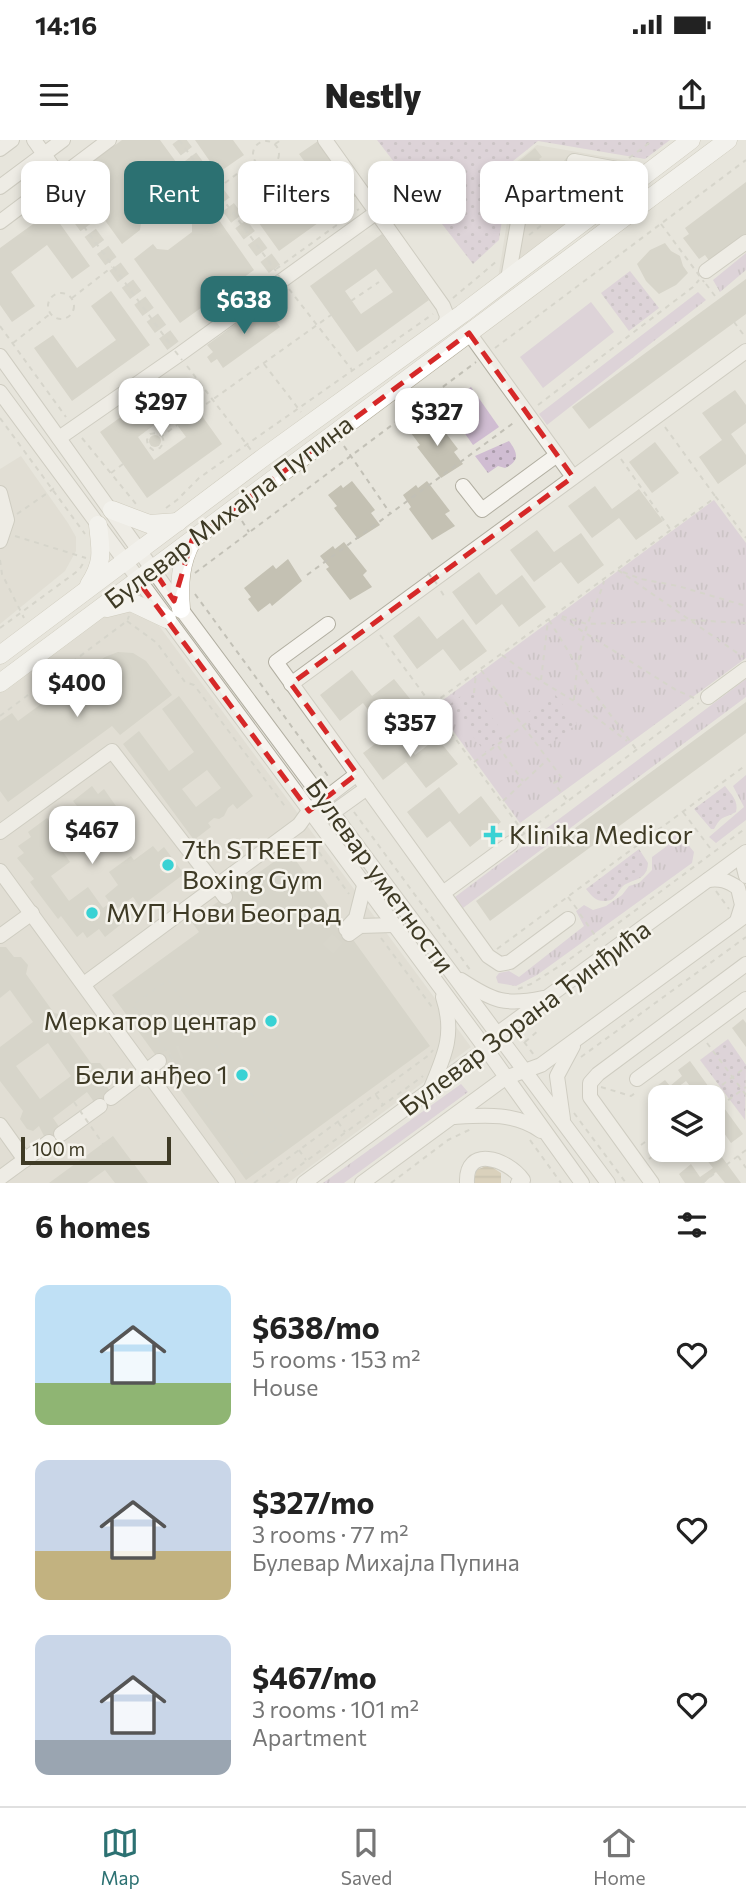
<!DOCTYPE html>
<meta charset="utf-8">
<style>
:root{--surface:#fff;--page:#f6f6f6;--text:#222;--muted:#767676;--line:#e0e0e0;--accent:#2c7172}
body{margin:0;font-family:Commissioner,sans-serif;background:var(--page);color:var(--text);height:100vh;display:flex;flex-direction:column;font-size:26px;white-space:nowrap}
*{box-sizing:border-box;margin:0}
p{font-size:23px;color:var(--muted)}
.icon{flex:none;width:38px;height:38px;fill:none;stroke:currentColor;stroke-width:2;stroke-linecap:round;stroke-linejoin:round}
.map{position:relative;height:1043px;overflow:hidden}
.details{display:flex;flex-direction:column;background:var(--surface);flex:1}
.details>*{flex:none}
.top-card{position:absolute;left:21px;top:21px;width:705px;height:63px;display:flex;gap:14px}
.tools{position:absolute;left:648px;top:945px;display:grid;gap:14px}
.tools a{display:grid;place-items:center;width:77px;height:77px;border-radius:14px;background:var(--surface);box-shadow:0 4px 10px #0003;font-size:35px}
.scale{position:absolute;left:21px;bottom:18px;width:150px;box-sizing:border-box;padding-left:7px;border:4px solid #3e3a25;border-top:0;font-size:19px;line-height:24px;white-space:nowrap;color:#3e3a25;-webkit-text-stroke:5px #f5f3ec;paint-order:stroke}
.price{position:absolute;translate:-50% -60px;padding:0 16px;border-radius:14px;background:#fff;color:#222;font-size:23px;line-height:46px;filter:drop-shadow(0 2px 4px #0008)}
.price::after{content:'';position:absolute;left:50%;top:42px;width:21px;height:16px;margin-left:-10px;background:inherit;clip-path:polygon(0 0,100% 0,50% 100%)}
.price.current{background:var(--accent);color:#fff}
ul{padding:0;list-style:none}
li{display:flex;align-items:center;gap:21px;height:175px;padding:0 35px}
li span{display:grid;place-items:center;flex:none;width:196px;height:140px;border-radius:14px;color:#555}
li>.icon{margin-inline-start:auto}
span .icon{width:84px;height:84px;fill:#fffc;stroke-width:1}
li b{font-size:30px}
h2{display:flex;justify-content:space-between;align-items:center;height:84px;padding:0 35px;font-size:30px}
.chip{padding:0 24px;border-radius:14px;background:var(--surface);box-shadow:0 4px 10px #0003;font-size:24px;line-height:63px}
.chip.current{background:var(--accent);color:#fff}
.status{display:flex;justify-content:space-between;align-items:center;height:49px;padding:0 35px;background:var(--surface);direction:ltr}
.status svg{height:19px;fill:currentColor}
header{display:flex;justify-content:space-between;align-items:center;height:91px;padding:0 35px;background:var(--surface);font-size:32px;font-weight:800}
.tabs{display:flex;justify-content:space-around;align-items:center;height:98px;border-top:2px solid var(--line);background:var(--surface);font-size:19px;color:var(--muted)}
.tabs a{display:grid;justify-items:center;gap:4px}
.tabs .current{color:var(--accent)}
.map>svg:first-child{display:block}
</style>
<div class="status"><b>14:16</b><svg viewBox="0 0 49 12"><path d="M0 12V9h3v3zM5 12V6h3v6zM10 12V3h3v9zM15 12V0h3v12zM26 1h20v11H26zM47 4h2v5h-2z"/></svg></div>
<header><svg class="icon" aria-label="menu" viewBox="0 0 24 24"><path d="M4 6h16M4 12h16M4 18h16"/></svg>Nestly<svg class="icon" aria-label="share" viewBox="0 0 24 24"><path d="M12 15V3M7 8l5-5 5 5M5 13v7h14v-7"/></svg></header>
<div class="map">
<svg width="746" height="1043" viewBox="0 0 746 1043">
<defs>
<pattern id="grass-tufts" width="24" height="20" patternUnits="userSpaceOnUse" patternTransform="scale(1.75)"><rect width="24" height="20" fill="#d0bdd2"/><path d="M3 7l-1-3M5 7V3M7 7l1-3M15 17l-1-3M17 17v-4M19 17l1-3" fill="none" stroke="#aa9baa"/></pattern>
<pattern id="park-dots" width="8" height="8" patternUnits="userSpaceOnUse" patternTransform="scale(1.75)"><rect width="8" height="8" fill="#d0bdd2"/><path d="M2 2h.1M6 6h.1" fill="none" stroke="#aa9baa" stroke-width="1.8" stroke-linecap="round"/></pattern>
<pattern id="water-rules" width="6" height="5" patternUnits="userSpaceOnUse" patternTransform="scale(1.75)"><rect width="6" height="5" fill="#cab995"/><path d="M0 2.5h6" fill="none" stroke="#a59779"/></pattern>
</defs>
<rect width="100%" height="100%" fill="#e7e5dc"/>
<g fill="#d9d6ca">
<path d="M537 5 641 23 498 138 512 51 501 48 503 36 514 37 516 22Z"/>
<path d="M21 316 68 383 76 397V411L65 431 0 484V329Z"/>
<path d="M134 452 471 907 288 1043H0V552Z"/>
</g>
<g fill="url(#grass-tufts)">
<path d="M746 113V130L720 152 713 140Z"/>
<path d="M698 152 706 160 547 285 539 274Z"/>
<path d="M714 360 746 403V518L520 683 435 566Z"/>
<path d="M746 539V557L463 768 455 757Z"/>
<path d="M746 635V680L716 703 709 697 744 667 733 646Z"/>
<path d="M677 691 694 712 692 723 537 835 516 846 498 843 496 837 499 833 509 831 519 837 584 786 576 771 584 765 593 770 606 766 622 755 629 746 639 743 652 730V717L667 706Z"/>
<path d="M461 944 468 952 344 1043H323Z"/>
</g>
<g fill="url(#park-dots)">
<path d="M377 0H670L645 19 538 1 513 21 511 34 499 32 492 71 503 73 499 100 473 124Z"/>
<path d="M630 131 659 168 629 191 601 153Z"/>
<path d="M509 301C518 313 520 321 505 328L498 326 488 333 475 316Z"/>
<path d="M470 549 506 596 485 612 449 565Z"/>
<path d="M554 553 577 584 546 607 523 576Z"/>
<path d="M725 646C731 654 739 661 736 672 721 680 723 674 714 689H711L694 669Z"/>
<path d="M639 709 648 723C647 741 634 738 623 746 618 751 617 756 611 760 598 763 594 759 586 749Z"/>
<path d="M728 899 746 925 745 980 700 920Z"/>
</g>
<g fill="#d0bdd2">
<path d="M591 162 614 192 543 248 520 217Z"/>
<path d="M471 247 499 287 473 305 445 265Z"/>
</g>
<path fill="url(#water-rules)" d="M489 1025 501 1033V1043H474L476 1030Z"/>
<g fill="#c4c1b3" fill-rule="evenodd">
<path d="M122 0H160L195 48 176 62 163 61 142 76 140 90 122 104 73 36Z"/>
<path d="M195 0H233L244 15 218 33Z"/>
<path d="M318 1 357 55 279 111 241 58 260 45 284 79 325 50 299 14Z"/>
<path d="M535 8 542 17 539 19 550 32 570 16 580 28 526 71 516 59 537 42 526 30 524 32 517 23Z"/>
<path d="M746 42V96L710 122 705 115 699 119 683 98 689 94 685 88Z"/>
<path d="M207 63 254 130 180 183 134 119 153 104 157 109 168 110 192 92V80L189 77Z"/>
<path d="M51 71 90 126 72 139 47 105 11 132 35 166 12 182 0 165V108Z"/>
<path d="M382 94 429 160 357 212 310 146ZM376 129 393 152 361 174 345 151Z"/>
<path d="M665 103 671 111 680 116 683 126 688 133 676 145 659 154 646 141 637 124 650 110Z"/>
<path d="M746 139V174L589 289 572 267Z"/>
<path d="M111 151 150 205 72 261 34 208 53 195 77 228 116 200 91 166Z"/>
<path d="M263 164 269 172 276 167 281 174 274 179 280 187 223 228 217 219 211 223 207 217 213 212 207 205Z"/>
<path d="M175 238 222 304 147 358 100 292ZM169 274 186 297 154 320 138 297Z"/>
<path d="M735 250 746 265V283L731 294 746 315V324L718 344 699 317 722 300 702 273Z"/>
<path d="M435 279 458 309 454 312 463 324 441 338 417 307 420 305 411 293 424 283 426 286Z"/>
<circle cx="155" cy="301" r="6"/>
<path d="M655 302 679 333 652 353 629 322Z"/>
<path d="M352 341 375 370 371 373 380 385 358 399 334 368 337 366 328 355 341 345 343 348Z"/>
<path d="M427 341 450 371 445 374 455 386 432 400 409 369 411 367 403 355 416 345 418 348Z"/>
<path d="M595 346 612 369 639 349 663 381 636 400 619 378 592 398 568 366Z"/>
<path d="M537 390 554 412 581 393 604 425 578 444 561 422 534 442 510 410Z"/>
<path d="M344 402 367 431 363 435 372 447 350 460 326 429 329 427 320 416 333 406 335 409Z"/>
<path d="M288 419 302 441 272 466 270 463 258 472 248 459 251 457 244 448 273 425 276 429Z"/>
<path d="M479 432 496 455 522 435 546 467 519 487 502 464 476 485 452 452Z"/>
<path d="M419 476 437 499 463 479 487 511 460 531 443 509 417 529 393 496Z"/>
<path d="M118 512 133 513 146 521 172 555 120 595 112 586 8 662 0 651V581L12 573 18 581 105 517Z"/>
<path d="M352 530 372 556 394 539 415 565 383 590 363 563 340 581 320 555Z"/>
<path d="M179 556 253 656 237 669 233 664 228 668 224 676 219 679 214 678 208 683 211 687 194 700 123 604 139 591 169 631 194 612 162 569ZM207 630 221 648 196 667 182 649Z"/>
<path d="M746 562V593L490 781 476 761Z"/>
<path d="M395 589 415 615 437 598 458 624 426 648 406 622 383 640 363 613Z"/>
<path d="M92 646 98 654 104 649 118 669 112 674 121 686 102 700 96 693 90 697 87 694 63 712 70 722 51 736 69 761 88 747 103 768 110 763 105 756 118 745 109 732 131 716 134 720 153 706 158 712 164 707 184 734 140 767 133 757 115 770 124 782 105 797 99 789 87 798 83 792 77 797 61 776 58 779 30 742 34 739 17 718 24 713 18 706 31 697 28 692 47 678 52 684 77 666 73 661Z"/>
<path d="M439 647 459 674 481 656 501 682 470 707 450 681 427 698 407 672Z"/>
<path d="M289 711 430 906 246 1040 112 855 199 792 191 781Z"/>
<path d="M0 807H6L14 817H21L28 825 26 834 54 873 64 875 70 881 68 891 91 923H100L106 931 103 941 112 954 111 960 102 966H97L87 952 53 978 62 991 60 997 53 1002H47L39 986 33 991 27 989 20 979 23 971 0 941V907L33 882 10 850 0 858ZM48 903 71 936 40 959 16 926Z"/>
<path d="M743 879 746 883V907L732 888Z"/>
<path d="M690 921 743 994 731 1003 724 993 712 1002V997L722 989 712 977V957H692L696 954 686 941 673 951 678 957H660L654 948 665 940 670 946 682 936 678 930Z"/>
<path d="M113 996 148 1043H115L105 1030 87 1043H49Z"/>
<path d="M712 1004 719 1013 741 1043H725L716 1032 704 1043H685L679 1034 691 1024 700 1037 713 1028 699 1010H712Z"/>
</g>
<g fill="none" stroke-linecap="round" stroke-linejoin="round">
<g stroke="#c5c3b7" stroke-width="14" stroke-dasharray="14 7" stroke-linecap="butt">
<path d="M178 0 282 139"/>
<path d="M53 42 179 214"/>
<path d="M521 65 574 21"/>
<path d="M225 757 239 769"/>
<path d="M328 809 346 789"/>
<path d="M159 921 181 912"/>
</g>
<g stroke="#b1aea1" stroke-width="16">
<g id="minor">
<path d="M34 0 60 37"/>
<path d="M325 0 443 166 447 176 445 186"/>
<path d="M0 9 12 0"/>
<path d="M574 21 645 34"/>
<path d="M0 47 63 0"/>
<path d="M0 82 109 0"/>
<path d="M706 131 746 102"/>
<path d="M508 139 521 65"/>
<path d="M469 193 573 337"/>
<path d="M0 216 181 469 608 1043"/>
<path d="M0 252 486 909 582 1043"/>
<path d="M59 298 180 214 377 72"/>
<path d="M463 346 482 370 557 315"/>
<path d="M0 353 7 380 0 401"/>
<path d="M328 484 276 522 488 816 500 824 510 822 568 779"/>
<path d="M291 544 746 211"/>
<path d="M708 557 746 529"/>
<path d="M328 676 367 648"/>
<path d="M0 692 112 611 225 757"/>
<path d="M746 716 744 728 746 736"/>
<path d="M0 731 228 1043"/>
<path d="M708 740C720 738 728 741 738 748L742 765 737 781"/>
<path d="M443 753 511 703"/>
<path d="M346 789 356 778 364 746"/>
<path d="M349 794 360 786 393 785"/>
<path d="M0 796 32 773"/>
<path d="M461 840C493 861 505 866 543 858"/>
<path d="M84 844 299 685 309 671 357 634"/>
<path d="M637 939 746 859"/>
<path d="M431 948C445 915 455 893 443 857"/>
<path d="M111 958 159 921"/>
<path d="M453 977C484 975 514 972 541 991"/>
<path d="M563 979 557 936 573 906"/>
<path d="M0 985 25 1020"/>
<path d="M61 994 100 966"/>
<path d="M0 1038 49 1002"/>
<path d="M304 1043 486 909 497 894 746 712"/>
<path d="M362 1043 505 938 541 925 746 775"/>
<path d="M467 1043C465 1005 507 1018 523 1040L518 1043"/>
<path d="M652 1043 590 957V943L598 934 746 824"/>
</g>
</g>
<g stroke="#b4ae9b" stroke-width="19">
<g id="major">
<path d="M112 370 149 384 178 382"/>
<path d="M89 445C104 422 101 411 98 385"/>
<path d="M107 468 131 462 167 479"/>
<path d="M181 469C179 444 180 423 192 401"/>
<path d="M0 515 264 317 462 174 691 0"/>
<path d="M0 543 728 0"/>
</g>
</g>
<g stroke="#c2c0b6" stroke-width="2" stroke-dasharray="5 5" stroke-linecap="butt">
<path d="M179 0 276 131"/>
<circle cx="266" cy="14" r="13"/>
<path d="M275 4 281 0"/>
<path d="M629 18 653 0"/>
<path d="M217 49 254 21"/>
<path d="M60 54 170 204"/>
<path d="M661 84 667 92"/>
<path d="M529 95 602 39"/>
<path d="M276 129 359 69"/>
<path d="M706 144 718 160"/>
<path d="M289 149 352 230"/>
<circle cx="61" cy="166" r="13"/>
<path d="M72 158 112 127"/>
<path d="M453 158 497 121"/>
<path d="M351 161 379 142"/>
<path d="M734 182 746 198"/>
<path d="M0 186 66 277"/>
<path d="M13 203 50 174"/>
<path d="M495 208 746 20"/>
<path d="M264 224 301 272"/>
<path d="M187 226 251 310"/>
<path d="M538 265 693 147 699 140"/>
<path d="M198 270 331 175"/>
<path d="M0 278 85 394"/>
<path d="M665 287 715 356"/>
<path d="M162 296 164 302 160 308 153 310 148 306 147 300 150 294 156 293 162 296 177 285"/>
<path d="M82 298 136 364"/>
<path d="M344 306 390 373"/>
<path d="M621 319 670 389"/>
<path d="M111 333 123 324"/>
<path d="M166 368 177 360 199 338 433 174"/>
<path d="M17 374 56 347"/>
<path d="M242 381 249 392"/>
<path d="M15 396 86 418"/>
<path d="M0 420 2 434 24 478"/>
<path d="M618 430 743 517"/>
<path d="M623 432 641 439 678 446 746 466"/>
<path d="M195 433 476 222"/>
<path d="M307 435 516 281"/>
<path d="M441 451 446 459"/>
<path d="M195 454 330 639"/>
<path d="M549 480 592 550 636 609"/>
<path d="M127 481 157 503 185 542 194 545 287 669"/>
<path d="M0 488 79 430 84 422"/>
<path d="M380 495 431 564"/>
<path d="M502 515 518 527 574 561 627 601"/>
<path d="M481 530 562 638 554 643 567 660"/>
<path d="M541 540 548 480"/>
<path d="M474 553 476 533"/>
<path d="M694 558 676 550 555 474 587 484 690 480 746 483"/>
<path d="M574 560C576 534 579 508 588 483 593 468 600 456 604 441"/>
<path d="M0 576 127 481 129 476"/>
<path d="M498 606 523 641"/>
<path d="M474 622 528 582"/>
<path d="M503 661 547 620"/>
<path d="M354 672 471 831"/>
<path d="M683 672 713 712"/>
<path d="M524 693 431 565 716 357 746 398"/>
<path d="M521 696 699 563"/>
<path d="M319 712 349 754"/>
<path d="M716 751 729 769"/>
<path d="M568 757 577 769"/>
<path d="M580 774 597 798"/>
<path d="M381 798 432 867"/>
<path d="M497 809 746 625"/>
<path d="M168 840 281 995 246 1020 133 865Z"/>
<path d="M518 849 531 844 566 822 746 688"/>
<path d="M518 894 534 915"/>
<path d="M525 902 539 890"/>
<path d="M707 903 746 955"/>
<path d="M581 917 746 797"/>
<path d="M601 947 631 956 638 951"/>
<path d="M376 955 383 965"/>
<path d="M706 957 746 927"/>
<path d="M712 972 746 947"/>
<path d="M574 973 626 1043"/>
<path d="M338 982 345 992"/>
<path d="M530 1000 561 1043"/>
<path d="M641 1005 660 991"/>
<path d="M299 1010 306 1020"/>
<path d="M746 1010 738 1016 746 1028"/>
<path d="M649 1019 661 1010"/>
<path d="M254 1043 429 915 433 910"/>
<path d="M276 1043 423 936"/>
<path d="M391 1043 448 1000 471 989"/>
<path d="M702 1043 738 1016"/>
</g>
<use href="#minor" stroke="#f6f4ef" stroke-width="14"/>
<use href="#major" stroke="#fff" stroke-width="18"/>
<g stroke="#c2c0b6" stroke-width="2" stroke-dasharray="5 5" stroke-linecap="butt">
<path d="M667 92 704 142"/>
<path d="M278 135 285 144"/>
<path d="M175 211 182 220"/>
<path d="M428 433 437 444"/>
<path d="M74 962 103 1004"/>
</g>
</g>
<path d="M0 0H746V1043H0ZM469 193 573 337 291 544 357 634 309 671 138 441 153 429 174 461 192 400Z" fill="#e7e5dc" fill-opacity=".55" fill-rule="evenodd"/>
<path fill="none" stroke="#d62828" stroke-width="5" stroke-dasharray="14 9" stroke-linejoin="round" d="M469 193 573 337 291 544 357 634 309 671 138 441 153 429 174 461 192 400Z"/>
<g fill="#39d2d4" stroke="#f5f3ec" stroke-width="2.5">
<path d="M489.5 684.5h7v7h7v7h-7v7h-7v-7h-7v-7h7z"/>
<circle cx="168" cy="725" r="7"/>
<circle cx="92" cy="773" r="7"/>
<circle cx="271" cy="881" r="7"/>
<circle cx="242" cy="935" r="7"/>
</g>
<g text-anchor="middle" stroke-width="5" stroke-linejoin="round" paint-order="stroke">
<g font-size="26" fill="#3e3a25" stroke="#f5f3ec">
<text transform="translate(229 372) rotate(-37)" y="9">Булевар Михајла Пупина</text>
<text transform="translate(380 736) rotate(54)" y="9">Булевар уметности</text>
<text transform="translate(525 878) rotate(-37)" y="9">Булевар Зорана Ђинђића</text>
</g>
<g font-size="26" fill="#3e3a25" stroke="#f5f3ec" text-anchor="start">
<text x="509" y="704">Klinika Medicor</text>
<text x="182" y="719">7th STREET<tspan x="182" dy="30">Boxing Gym</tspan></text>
<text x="106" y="782">МУП Нови Београд</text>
<text x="257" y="890" text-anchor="end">Меркатор центар</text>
<text x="228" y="944" text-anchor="end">Бели анђео 1</text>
</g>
</g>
</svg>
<div class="tools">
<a><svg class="icon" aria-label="layers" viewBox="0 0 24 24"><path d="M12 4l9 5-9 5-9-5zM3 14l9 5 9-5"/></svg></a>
</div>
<div class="scale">100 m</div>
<b class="price current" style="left:244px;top:196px">$638</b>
<b class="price" style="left:161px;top:298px">$297</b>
<b class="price" style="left:437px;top:308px">$327</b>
<b class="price" style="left:77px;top:579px">$400</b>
<b class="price" style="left:410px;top:619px">$357</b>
<b class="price" style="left:92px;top:726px">$467</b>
<div class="top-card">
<a class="chip">Buy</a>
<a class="chip current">Rent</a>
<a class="chip">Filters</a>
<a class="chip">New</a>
<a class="chip">Apartment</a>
</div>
</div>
<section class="details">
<h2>6 homes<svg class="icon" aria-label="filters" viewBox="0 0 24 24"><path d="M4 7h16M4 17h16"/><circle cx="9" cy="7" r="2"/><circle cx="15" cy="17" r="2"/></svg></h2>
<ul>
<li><span style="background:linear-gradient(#bfe0f5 70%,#8fb573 0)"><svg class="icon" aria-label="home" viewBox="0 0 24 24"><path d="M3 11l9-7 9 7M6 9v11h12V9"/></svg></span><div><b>$638/mo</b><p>5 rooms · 153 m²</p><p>House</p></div><svg class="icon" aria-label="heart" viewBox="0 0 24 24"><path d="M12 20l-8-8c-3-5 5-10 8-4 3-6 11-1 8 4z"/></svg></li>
<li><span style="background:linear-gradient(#c9d6e8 65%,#c2b280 0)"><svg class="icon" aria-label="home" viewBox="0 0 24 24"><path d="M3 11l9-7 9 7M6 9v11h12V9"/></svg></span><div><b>$327/mo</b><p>3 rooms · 77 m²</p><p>Булевар Михајла Пупина</p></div><svg class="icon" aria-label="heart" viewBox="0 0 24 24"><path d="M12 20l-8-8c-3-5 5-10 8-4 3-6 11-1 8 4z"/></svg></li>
<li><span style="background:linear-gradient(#c9d6e8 75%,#9aa5b1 0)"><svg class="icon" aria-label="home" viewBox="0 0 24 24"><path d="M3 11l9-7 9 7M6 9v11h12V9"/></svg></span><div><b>$467/mo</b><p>3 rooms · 101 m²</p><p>Apartment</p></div><svg class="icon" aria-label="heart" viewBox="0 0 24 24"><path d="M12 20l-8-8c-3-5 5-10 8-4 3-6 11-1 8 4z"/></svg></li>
</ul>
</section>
<nav class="tabs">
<a class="current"><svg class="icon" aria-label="map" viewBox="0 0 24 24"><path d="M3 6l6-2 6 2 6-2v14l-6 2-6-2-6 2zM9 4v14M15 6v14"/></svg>Map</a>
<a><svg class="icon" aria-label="saved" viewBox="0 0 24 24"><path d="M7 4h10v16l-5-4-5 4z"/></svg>Saved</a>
<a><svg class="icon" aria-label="home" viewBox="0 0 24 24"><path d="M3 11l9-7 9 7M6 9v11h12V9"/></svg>Home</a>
</nav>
